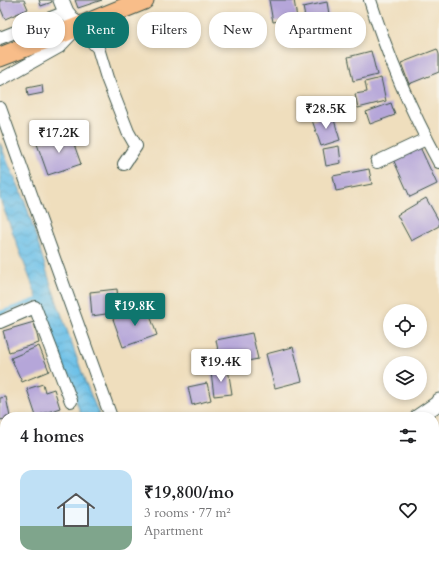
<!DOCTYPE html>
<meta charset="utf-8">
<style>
:root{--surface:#fff;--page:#f6f6f6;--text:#202124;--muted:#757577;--accent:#0f766e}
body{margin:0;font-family:Cardo,serif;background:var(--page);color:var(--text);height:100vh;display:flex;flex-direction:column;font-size:15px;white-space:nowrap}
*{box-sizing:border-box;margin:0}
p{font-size:13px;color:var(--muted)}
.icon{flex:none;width:22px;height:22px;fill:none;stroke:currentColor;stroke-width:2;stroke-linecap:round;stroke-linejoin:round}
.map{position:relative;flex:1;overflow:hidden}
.drawer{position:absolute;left:0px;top:412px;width:439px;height:156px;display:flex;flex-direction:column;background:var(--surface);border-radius:16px 16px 0 0;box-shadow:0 2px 6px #0003}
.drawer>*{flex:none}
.hud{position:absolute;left:12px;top:12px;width:415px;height:36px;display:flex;gap:8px}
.controls{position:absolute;left:383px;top:304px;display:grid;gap:8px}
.controls a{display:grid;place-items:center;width:44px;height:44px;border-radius:50%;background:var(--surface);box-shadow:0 2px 6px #0003;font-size:20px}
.price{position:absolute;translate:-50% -34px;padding:0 9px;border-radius:4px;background:#fff;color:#222;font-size:13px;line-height:26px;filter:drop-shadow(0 1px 2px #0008)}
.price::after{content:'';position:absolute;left:50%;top:24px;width:12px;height:9px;margin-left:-6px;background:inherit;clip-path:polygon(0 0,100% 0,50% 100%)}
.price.on{background:var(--accent);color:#fff}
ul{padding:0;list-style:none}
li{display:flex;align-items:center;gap:12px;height:100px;padding:0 20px}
li span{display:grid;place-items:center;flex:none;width:112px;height:80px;border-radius:12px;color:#555}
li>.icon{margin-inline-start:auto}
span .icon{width:48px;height:48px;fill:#fffc;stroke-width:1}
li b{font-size:17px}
h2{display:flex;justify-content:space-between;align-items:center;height:48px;padding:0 20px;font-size:17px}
.tag{padding:0 14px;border-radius:16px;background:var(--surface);box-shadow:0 2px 6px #0003;font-size:14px;line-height:36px}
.tag.on{background:var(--accent);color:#fff}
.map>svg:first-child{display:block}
</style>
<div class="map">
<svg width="439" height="568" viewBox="0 0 439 568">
<defs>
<pattern id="water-waves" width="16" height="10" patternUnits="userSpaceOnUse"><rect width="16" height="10" fill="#6bc0e8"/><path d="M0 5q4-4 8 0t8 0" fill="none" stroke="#579dbd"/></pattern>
</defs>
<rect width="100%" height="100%" fill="#f7f3e8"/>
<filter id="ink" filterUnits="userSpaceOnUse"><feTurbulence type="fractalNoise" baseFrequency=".025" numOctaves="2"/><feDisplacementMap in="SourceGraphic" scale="8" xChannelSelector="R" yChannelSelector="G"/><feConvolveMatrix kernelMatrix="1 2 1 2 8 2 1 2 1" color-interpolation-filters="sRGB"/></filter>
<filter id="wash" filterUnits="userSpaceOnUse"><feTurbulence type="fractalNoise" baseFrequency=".012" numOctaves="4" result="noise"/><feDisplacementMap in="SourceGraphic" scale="16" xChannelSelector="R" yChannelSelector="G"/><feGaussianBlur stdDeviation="0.9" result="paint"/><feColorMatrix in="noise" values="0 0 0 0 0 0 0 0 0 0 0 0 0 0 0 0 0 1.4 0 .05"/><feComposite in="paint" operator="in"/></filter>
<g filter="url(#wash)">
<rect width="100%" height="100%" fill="#efdebd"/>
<path fill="url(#water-waves)" stroke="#457e8e" d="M0 142 7 161 24 198 51 285 85 381 100 417H82L0 199Z"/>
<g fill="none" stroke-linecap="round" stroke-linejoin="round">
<path stroke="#6bc0e8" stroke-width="4.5" d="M0 313 43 298"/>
</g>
<g id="blocks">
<g fill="#b5a6d9">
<path d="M0 0H24L28 9 5 19 0 7Z"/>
<path d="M39 0H51L52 2 41 6Z"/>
<path d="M75 0H102L78 8Z"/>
<path d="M269 0H294L297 18 273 22Z"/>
<path d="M327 2 333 39 310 43 303 7Z"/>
<path d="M255 15 259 26 246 31 242 19Z"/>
<path d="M437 49 439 54V72L409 84 401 63Z"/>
<path d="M371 51 377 75 353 81 348 57Z"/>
<path d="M381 78 386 101 358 108 355 94 367 92 365 82Z"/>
<path d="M42 85 43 93 28 96 27 88Z"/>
<path d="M391 103 395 115 370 124 366 112Z"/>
<path d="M332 113 340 140 321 146 312 120Z"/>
<path d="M70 133 81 164 48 175 37 144Z"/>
<path d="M339 146 341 163 326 166 323 149Z"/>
<path d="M420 147 437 184 410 197 393 159Z"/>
<path d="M369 169 372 184 336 191 333 176Z"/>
<path d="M426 198 439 221V226L411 241 397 215Z"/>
<path d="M117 289 119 312 92 316 90 292Z"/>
<path d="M147 307 157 335 123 347 113 319Z"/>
<path d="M34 322 39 343 9 352 3 331Z"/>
<path d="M252 333 258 359 221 366 216 340Z"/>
<path d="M39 346 49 371 22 382 11 358Z"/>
<path d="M293 347 302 381 275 388 266 354Z"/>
<path d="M228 369 232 394 214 396 211 372Z"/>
<path d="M207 383 211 400 192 405 188 387Z"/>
<path d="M43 384 45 392 54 389 60 408 36 416 27 389Z"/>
<path d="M6 397 10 417H5V419L0 420V398Z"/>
<path d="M5 431V446L0 448V432Z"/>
<path d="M439 456V485L434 487V457Z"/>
<path d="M439 507V537L434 538V519L437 518 435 508Z"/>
<path d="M439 558V568H435L434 559Z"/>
<path d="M60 563H69L71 568H48Z"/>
<path d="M246 563H265L266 568H247Z"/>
<path d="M377 563H381L382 568H354Z"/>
</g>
</g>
</g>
<g filter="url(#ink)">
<use href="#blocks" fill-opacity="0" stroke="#3e5549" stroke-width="1"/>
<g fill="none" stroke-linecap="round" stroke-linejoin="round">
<g stroke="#3e5549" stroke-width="14">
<g id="minor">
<path d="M370 0C387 54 412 113 439 162"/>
<path d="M0 38 66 12"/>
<path d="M0 80 59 47 78 27 98 48 107 78 128 132 136 146 124 164"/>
<path d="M0 108 111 417"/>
<path d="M377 162 426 139"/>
<path d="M0 322 35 307 71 401"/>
<path d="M167 563 169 568"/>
</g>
</g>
<g stroke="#3e5549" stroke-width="17">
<g id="tertiary">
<path d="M61 0 66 12 78 27"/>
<path d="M418 417 437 404 439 401"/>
<path d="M0 533 5 547"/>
<path d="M11 563 13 568"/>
<path d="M139 568 151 563"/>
</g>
</g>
<g stroke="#3e5549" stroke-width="21">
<path id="primary" d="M0 57 78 27 144 0"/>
</g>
<use href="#minor" stroke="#fff" stroke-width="12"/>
<use href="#tertiary" stroke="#fff" stroke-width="15"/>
<use href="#primary" stroke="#f8bd89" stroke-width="19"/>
</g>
</g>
</svg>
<div class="controls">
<a><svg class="icon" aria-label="locate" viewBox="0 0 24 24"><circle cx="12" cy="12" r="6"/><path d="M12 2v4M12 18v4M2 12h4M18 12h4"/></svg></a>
<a><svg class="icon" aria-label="layers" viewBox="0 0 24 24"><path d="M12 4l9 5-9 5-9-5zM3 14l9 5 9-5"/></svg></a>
</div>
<b class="price" style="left:326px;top:130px">₹28.5K</b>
<b class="price" style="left:59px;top:154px">₹17.2K</b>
<b class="price on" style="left:135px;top:327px">₹19.8K</b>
<b class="price" style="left:221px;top:383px">₹19.4K</b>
<div class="hud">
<a class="tag">Buy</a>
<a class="tag on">Rent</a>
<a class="tag">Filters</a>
<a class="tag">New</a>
<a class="tag">Apartment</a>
</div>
<section class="drawer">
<h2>4 homes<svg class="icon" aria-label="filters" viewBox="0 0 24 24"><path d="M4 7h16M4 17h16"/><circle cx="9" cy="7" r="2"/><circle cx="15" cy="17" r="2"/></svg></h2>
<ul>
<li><span style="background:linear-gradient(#bfe0f5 70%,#7fa58c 0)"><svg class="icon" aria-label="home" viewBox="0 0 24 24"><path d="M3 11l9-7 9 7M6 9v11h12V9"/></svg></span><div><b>₹19,800/mo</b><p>3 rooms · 77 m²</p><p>Apartment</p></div><svg class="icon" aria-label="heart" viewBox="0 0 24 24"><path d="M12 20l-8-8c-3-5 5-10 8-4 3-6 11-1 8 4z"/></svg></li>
</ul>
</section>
</div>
